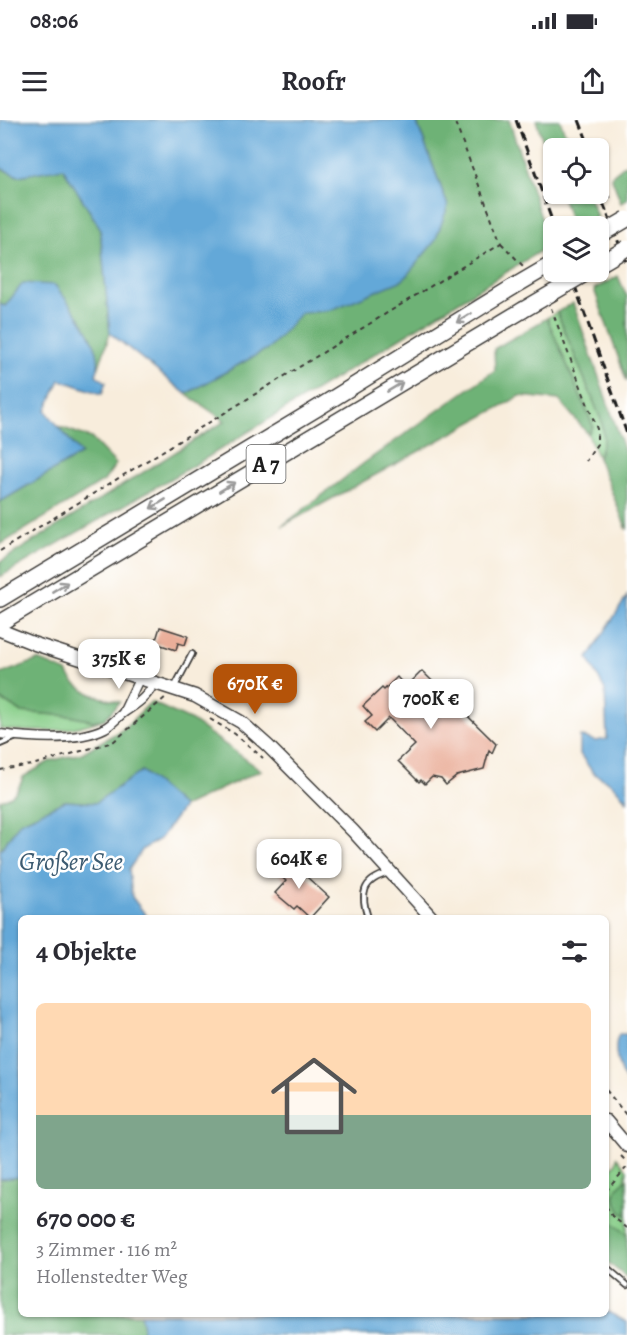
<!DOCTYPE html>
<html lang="de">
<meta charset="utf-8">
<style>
:root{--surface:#fff;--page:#f7f7f7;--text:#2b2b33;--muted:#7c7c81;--accent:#b45309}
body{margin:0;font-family:Alegreya,serif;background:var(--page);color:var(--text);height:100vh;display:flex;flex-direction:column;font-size:22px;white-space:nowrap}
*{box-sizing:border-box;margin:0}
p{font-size:20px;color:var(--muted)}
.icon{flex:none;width:33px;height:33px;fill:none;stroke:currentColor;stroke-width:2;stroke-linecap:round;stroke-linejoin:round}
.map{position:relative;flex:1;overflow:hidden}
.sheet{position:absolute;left:18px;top:795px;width:591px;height:402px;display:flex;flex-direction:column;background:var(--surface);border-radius:9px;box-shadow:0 2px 4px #0004}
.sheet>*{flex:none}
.tools{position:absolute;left:543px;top:18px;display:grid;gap:12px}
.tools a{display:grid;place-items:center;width:66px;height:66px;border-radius:9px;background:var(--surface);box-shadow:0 2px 4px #0004;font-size:30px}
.price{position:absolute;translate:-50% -51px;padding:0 14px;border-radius:12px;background:#fff;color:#222;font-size:20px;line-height:39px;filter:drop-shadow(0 2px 3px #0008)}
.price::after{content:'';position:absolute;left:50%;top:36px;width:18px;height:14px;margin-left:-9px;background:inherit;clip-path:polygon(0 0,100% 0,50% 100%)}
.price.current{background:var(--accent);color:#fff}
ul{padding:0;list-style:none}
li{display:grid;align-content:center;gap:12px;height:318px;padding:0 18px}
li span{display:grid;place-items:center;height:186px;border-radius:9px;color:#555}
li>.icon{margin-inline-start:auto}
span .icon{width:108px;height:108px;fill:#fffc;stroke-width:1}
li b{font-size:26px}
h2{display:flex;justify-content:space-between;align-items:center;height:72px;padding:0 18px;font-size:26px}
.status{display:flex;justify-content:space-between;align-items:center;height:42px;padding:0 30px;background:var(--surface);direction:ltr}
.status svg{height:16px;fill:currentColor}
header{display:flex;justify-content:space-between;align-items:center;height:78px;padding:0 18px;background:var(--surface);font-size:27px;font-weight:600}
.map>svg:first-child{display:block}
</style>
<div class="status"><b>08:06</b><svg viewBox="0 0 49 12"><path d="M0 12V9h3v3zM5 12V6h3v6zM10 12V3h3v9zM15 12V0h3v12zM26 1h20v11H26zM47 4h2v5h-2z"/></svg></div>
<header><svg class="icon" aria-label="menu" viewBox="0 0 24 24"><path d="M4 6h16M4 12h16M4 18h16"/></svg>Roofr<svg class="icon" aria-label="share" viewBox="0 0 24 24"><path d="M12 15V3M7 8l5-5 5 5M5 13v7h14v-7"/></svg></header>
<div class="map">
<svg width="627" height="1215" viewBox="0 0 627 1215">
<rect width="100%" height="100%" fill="#fff"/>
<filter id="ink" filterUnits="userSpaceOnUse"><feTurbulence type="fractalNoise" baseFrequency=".0167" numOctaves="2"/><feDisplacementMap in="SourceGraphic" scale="12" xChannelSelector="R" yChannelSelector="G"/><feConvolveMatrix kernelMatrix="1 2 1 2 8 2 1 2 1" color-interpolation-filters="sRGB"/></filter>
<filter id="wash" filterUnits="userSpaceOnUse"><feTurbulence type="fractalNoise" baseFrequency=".008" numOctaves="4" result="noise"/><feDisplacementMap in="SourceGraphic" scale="24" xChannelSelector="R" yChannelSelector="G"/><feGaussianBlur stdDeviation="1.35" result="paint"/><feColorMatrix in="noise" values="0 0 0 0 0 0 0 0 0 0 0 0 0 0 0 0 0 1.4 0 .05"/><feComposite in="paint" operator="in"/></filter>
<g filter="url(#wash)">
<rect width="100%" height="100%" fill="#f8eddc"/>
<g fill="#89cf8a" stroke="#527653" stroke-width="1.5">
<path d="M557 192 602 302 604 319 598 338 588 314 593 306 547 198Z"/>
<path d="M0 579 21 592 70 596 93 601 105 599C65 613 42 613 0 609Z"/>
<path d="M617 1037 627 1050 620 1091 627 1096V1114L606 1098V1052L616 1044Z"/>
</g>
<g fill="#6eb276" stroke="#456749" stroke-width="1.5">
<path d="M416 0H509L550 125 208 337 0 457V442L225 301 186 274 269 228 301 193 331 190 448 86Z"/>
<path d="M536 0H560L571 28H554L553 52Z"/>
<path d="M627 43V79L621 83 611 56Z"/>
<path d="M63 47 100 108 110 213 99 247 91 215 0 184V48L18 56Z"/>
<path d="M561 74H588L597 97 580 106H572Z"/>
<path d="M618 156 627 177V262L594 169Z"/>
<path d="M573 183 627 338V410L598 338 604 319 602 302 557 192Z"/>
<path d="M547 198 593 306 588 314 559 280 520 276 282 406 364 343 495 250 494 229Z"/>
<path d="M58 306 91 318 116 344 104 361 0 425V382L81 334Z"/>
<path d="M38 540 67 552C76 572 100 578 120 582L105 599 93 601 70 596 21 592 0 579V554Z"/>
<path d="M151 582 192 601 261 650 183 687 142 651 95 683 65 681 20 702 0 731V680C13 678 19 670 23 657L50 641 82 633 123 609Z"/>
<path d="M21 1057V1194H141L144 1207 142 1215H0V1059Z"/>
<path d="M627 1059V1096L620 1091 614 1077 617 1068Z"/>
<path d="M606 1098 627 1114V1158L606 1141Z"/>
</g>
<g fill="#63a8d8" stroke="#40627a" stroke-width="1.5">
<path d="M0 0H416L448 86 435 121 403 160 331 190 301 193 269 228 186 274 110 213 100 108 63 48 18 56 0 48Z"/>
<path d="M23 163 55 165C71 187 108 227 96 255L106 262 102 274 60 260 46 291 81 334 0 382V184L5 186Z"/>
<path d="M627 476V681L612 664 593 653 580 634V616L596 621 607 619 605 570 588 538Z"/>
<path d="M142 651 183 687 160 719 143 729 129 749 132 777 148 798H21V1057L0 1059V731L20 702 65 681 95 683Z"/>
<path d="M619 914H627V962C618 951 612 927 619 914Z"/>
<path d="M606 1191 627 1202V1215H142C145 1205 140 1202 141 1194H606Z"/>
</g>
<g id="blocks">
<g fill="#eaae99">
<path d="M160 507 188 516 185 525 178 523 176 530 155 523Z"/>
<path d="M422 551 496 624 492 633 489 630 484 649 457 656 446 665 441 659 432 657 425 664 421 660 419 662 398 641 415 625 389 598 375 612 365 602 372 596 363 586 382 568 384 570 397 557 406 567Z"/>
<path d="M278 739 294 754 298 749 329 777 310 798 297 786 294 789 275 773 286 761 271 747Z"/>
</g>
</g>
</g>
<g filter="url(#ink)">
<use href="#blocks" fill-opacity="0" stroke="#3d3b39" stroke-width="1.5"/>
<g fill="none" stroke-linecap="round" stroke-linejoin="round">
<g stroke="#3d3b39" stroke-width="8">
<g id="lane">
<path d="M174 568 192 534"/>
<path d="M0 624 14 618"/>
<path d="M368 798C360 774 362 760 389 753"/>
<path d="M606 1147 627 1165"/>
</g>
</g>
<g stroke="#3d3b39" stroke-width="11">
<g id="street">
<path d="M123 593 140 557"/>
<path d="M0 614C30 618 78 622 105 608 112 604 117 598 123 593 137 584 148 577 155 561"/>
</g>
</g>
<g stroke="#3d3b39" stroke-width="15">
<g id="secondary">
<path d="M0 510 35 524 195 576 241 602 268 626 353 711 432 798"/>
<path d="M606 1001 627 1026"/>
</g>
</g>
<g stroke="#3d3b39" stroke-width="18">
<g id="highway">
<path d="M0 479 316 289 513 167"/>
<path d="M0 503 523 190"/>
</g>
</g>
<g stroke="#3d3b39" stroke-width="2" stroke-dasharray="4.5 4.5" stroke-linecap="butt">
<path d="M501 123 524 147"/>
<path d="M551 188 597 309V324L586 341"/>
<path d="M0 431 501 123 454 0"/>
<path d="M210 599 235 614 263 638"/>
<path d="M0 650 32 645 113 622 166 577"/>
<path d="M606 970 627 996"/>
<path d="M621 1036 627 1042"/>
<path d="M606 1071 627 1047"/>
<path d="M606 1086 612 1096 627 1108"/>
</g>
<use href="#lane" stroke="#fff" stroke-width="4.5"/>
<use href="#street" stroke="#fff" stroke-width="8"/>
<use href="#secondary" stroke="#fff" stroke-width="12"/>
<use href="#highway" stroke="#fff" stroke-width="15"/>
<g stroke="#1c1c1c" stroke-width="3" stroke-dasharray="9 4.5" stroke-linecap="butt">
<path d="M516 0 554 106"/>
<path d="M579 0 590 28"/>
<path d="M598 50 610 78"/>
<path d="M598 70 627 144"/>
<path d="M570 152 627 314"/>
</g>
<g stroke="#3d3b39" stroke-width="18" stroke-linecap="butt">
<g id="highway-bridge">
<path d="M598 116 627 99"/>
<path d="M598 145 627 128"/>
<path d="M513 167 554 143"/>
<path d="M523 190 588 152"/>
</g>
</g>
<use href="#highway-bridge" stroke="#fff" stroke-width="15"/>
</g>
<defs><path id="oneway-shaft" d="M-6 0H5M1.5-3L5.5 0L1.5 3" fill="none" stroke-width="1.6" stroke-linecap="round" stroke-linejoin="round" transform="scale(1.5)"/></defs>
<g stroke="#999">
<use href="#oneway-shaft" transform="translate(464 198) rotate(148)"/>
<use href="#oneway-shaft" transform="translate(395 267) rotate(-31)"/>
<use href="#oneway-shaft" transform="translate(227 367) rotate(-31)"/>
<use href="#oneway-shaft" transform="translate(158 384) rotate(149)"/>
<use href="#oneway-shaft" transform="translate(60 467) rotate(-31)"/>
</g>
</g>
<g text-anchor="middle" stroke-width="5" stroke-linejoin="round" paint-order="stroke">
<rect fill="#fff" stroke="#606060" stroke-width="1.5" x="246.5" y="325" width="39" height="38" rx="4.5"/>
<g font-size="22" font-weight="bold" fill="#1c1c1c">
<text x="266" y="352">A 7</text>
</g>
<g font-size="26" font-style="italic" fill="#3c5b71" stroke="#fff">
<text x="71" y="750">Großer See</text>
</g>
</g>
</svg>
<div class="tools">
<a><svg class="icon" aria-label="locate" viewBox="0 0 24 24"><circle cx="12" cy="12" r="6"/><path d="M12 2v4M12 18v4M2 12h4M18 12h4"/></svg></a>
<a><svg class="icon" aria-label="layers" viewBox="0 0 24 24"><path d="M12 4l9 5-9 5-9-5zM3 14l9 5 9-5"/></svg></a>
</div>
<b class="price" style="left:119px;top:570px">375K €</b>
<b class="price current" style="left:255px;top:595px">670K €</b>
<b class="price" style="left:431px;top:610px">700K €</b>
<b class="price" style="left:299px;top:770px">604K €</b>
<section class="sheet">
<h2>4 Objekte<svg class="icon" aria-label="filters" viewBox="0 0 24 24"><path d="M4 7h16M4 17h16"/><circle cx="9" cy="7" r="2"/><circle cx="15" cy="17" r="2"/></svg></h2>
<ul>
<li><span style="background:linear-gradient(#ffd9b3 60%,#7fa58c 0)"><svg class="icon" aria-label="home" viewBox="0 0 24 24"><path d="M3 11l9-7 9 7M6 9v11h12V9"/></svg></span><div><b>670 000 €</b><p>3 Zimmer · 116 m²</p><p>Hollenstedter Weg</p></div></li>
</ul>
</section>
</div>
